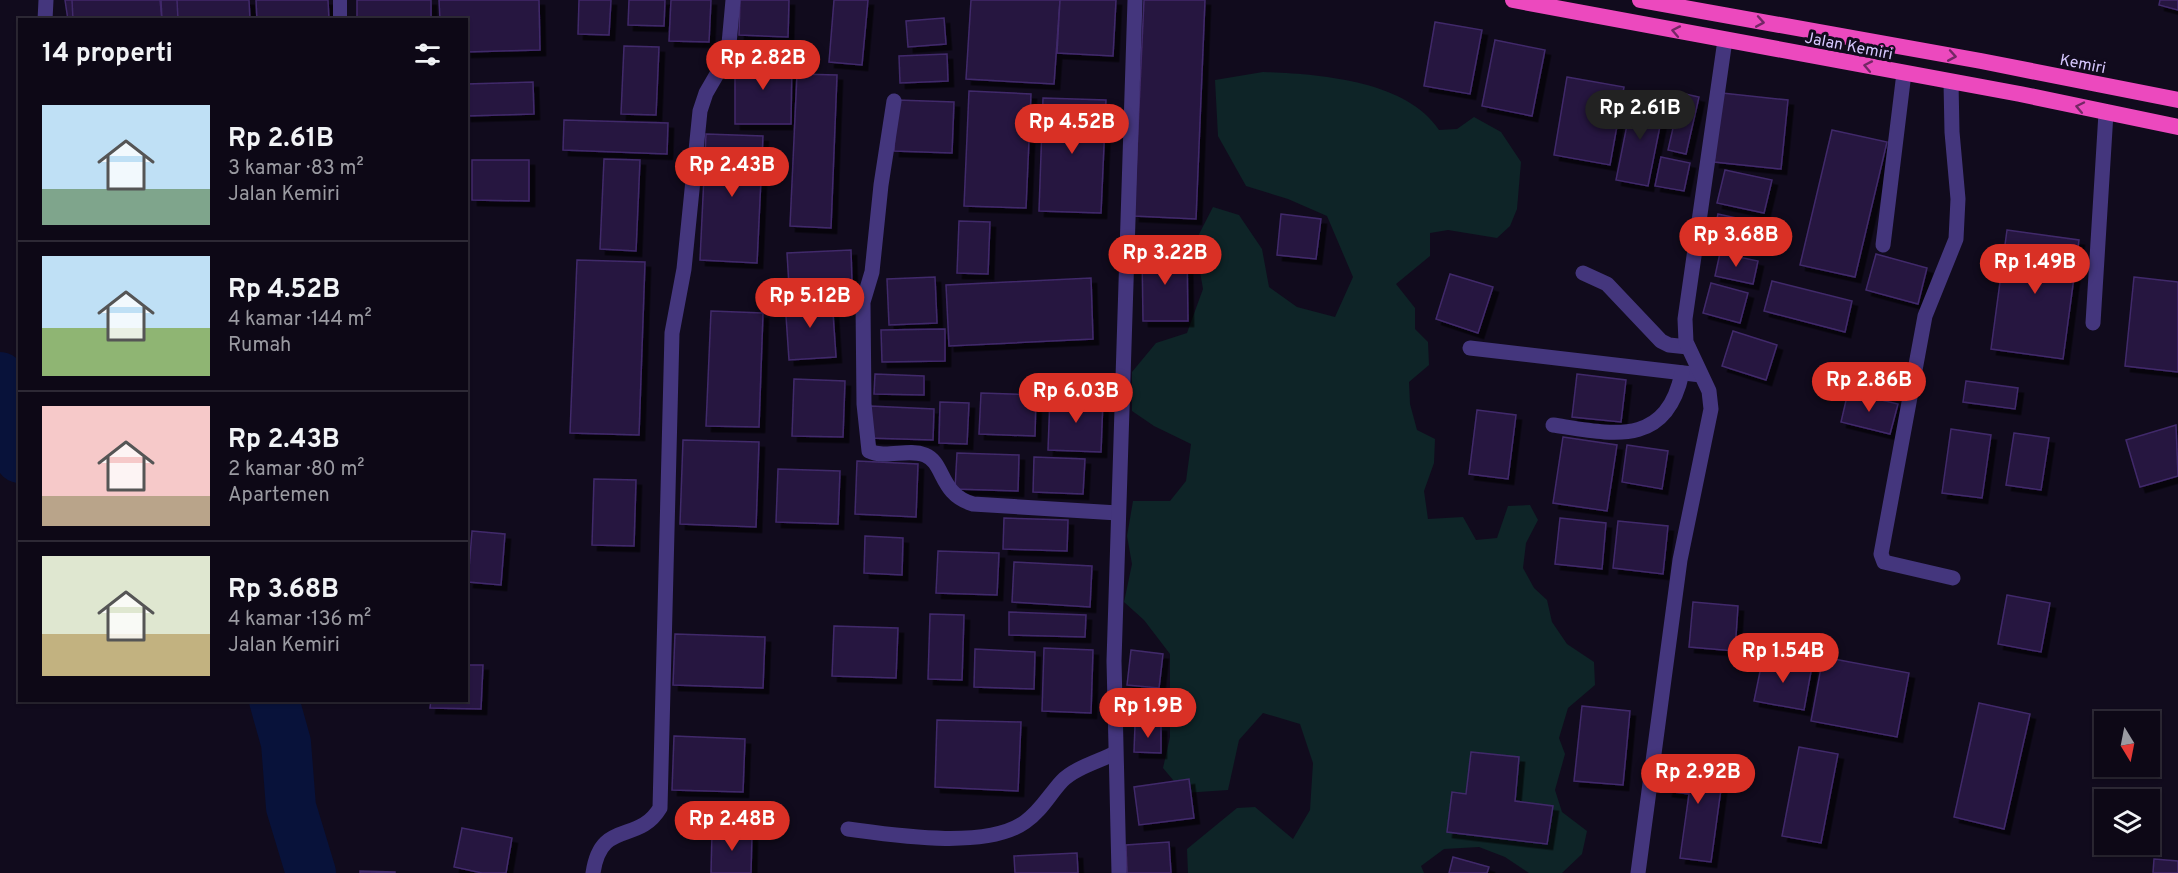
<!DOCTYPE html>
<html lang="id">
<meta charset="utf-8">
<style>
:root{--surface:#0d0816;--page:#16111f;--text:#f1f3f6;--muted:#9a9aa1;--line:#2d2935;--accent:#d93025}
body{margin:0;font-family:Overpass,sans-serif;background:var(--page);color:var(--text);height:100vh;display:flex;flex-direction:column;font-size:22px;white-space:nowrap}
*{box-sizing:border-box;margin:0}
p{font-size:20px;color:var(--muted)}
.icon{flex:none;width:33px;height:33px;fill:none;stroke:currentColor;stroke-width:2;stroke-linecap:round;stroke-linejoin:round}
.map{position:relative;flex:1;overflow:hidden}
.drawer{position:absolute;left:18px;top:18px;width:450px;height:684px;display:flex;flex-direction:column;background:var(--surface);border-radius:0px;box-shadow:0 2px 4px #0004,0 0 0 2px var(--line)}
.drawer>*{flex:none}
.needle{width:39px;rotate:170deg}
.controls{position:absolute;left:2094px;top:711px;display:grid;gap:12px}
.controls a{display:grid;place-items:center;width:66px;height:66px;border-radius:0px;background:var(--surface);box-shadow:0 2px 4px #0004,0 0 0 2px var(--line);font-size:30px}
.price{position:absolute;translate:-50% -51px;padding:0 14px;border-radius:21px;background:var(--accent);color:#fff;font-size:20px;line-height:39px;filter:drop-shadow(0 2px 3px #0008)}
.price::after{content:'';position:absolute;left:50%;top:36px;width:18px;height:14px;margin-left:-9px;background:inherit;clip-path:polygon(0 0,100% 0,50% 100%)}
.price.on{background:#222;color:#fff}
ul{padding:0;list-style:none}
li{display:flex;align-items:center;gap:18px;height:150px;padding:0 24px}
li+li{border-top:2px solid var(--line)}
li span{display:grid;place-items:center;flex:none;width:168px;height:120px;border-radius:0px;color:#555}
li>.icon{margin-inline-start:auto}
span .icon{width:72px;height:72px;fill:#fffc;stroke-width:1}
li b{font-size:26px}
h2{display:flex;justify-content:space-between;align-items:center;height:72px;padding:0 24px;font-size:26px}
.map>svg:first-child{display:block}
</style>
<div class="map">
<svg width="2178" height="873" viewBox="0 0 2178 873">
<defs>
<filter id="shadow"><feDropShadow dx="5.5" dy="5.5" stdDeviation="0" flood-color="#0009"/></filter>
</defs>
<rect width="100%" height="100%" fill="#110b1d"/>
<path fill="#0e2427" d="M1263 72C1318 74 1406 80 1439 130L1457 129 1474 117 1501 132 1521 162 1517 209 1510 226 1497 238 1448 230 1430 233V256L1396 284 1415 308V329L1428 342 1429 365 1409 382 1410 404 1417 430 1435 439 1434 463 1424 491 1428 519 1463 517 1476 540 1497 538 1508 506 1530 505 1538 520 1526 543 1523 568 1534 588 1547 600 1552 622 1567 644 1594 662 1595 685 1568 708 1559 738 1565 754 1555 790 1562 812 1587 831 1582 854 1562 873H1529L1505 857 1479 847 1444 849 1421 866 1424 873H1188L1187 849 1237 808 1255 807 1293 839 1310 810 1313 763 1300 724 1263 713 1239 740 1228 790 1184 793 1163 768 1170 737V654L1144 620 1124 602 1132 564 1127 536 1133 501H1170L1186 481 1191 444 1154 426 1132 411V372L1156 343 1187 333 1203 289 1195 242 1213 207 1239 215 1262 249 1269 287 1297 307 1335 317 1353 277 1327 216 1288 199 1246 186 1218 136 1215 80Z"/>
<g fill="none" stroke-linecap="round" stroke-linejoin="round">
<g stroke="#08123a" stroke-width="50">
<path d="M0 377 3 388V424L20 458"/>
<path d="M274 700 286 743 291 807 311 873"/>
</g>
</g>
<g fill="#26173f" stroke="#41296b" stroke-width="1.5" filter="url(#shadow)">
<path d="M65 0H148L150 20H68Z"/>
<path d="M72 0H160L162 20H73Z"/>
<path d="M161 0H225L226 20H162Z"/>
<path d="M177 0H249L250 20H178Z"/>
<path d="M256 0H328L329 20H257Z"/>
<rect x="357" y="0" width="74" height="20"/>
<path d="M439 0H539L540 50 466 52V20H440Z"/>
<path d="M579 0H611L609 35 578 34Z"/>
<path d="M629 0H665L664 26 628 25Z"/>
<path d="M671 0H711L709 42 669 41Z"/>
<path d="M740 0H789L788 37 739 35Z"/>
<path d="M834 0H868L862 65 829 62Z"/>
<path d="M971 0H1060L1054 84 966 79Z"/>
<path d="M1060 0H1116L1113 56 1057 53Z"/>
<path d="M1144 0H1205L1196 219 1134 216Z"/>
<path d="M2160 0H2178V10L2159 5Z"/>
<path d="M944 18 946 44 908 47 906 21Z"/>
<path d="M1435 22 1482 30 1470 94 1424 86Z"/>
<path d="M1495 40 1545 50 1532 116 1482 106Z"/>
<path d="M624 46 659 47 656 115 621 114Z"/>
<path d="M947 54 948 81 900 83 899 56Z"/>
<path d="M735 57 792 58 791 124H735Z"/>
<path d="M797 74 837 75 831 228 790 226Z"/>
<path d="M1567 77 1624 87 1610 165 1554 155Z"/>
<path d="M533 82 534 114 466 116V84Z"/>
<path d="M969 91 1031 94 1026 208 964 206Z"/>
<path d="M1681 93 1699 97 1686 154 1668 150Z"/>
<path d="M1722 93 1788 100 1781 169 1714 162Z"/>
<path d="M1633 95 1665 101 1648 186 1616 180Z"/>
<path d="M1043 98 1106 100 1101 213 1039 211Z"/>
<path d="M897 100 954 102 952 153 894 151Z"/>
<path d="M564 120 668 123 667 154 563 150Z"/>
<path d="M1832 130 1887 142 1855 277 1800 265Z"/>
<path d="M706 134 763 136 757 263 700 260Z"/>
<path d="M1661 157 1690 163 1684 191 1655 186Z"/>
<path d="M604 159 640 160 636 251 600 249Z"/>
<path d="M472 160H529V201L472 200Z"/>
<path d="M1725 170 1772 180 1764 213 1717 203Z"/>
<path d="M1281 214 1321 219 1316 259 1277 255Z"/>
<path d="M1718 214 1764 224 1759 247 1713 238Z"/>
<path d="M959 221 990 222 988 274 957 273Z"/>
<path d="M2007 230 2079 240 2063 359 1991 349Z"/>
<path d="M851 250 852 283 789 286 787 253Z"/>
<path d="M1187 251 1188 321H1143L1142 252Z"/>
<path d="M1720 253 1758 261 1753 284 1715 276Z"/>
<path d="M1876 254 1927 268 1918 304 1866 290Z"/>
<path d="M577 260 645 262 639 435 570 433Z"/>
<path d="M1450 274 1493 287 1478 333 1436 319Z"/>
<path d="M935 277 937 323 889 325 887 279Z"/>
<path d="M2134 277 2178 282V372L2125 366Z"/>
<path d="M1091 278 1093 339 949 346 946 285Z"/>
<path d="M1772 281 1852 301 1845 332 1764 311Z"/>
<path d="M1711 283 1748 293 1740 323 1703 313Z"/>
<path d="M832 298 836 357 789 360 785 301Z"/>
<path d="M711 311 763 313 759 427 706 426Z"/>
<path d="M945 329V361L882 362 881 330Z"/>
<path d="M1733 331 1777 345 1766 380 1722 366Z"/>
<path d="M875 374 924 376V395L874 394Z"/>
<path d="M1577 374 1626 380 1621 422 1572 417Z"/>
<path d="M794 379 845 381 843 437 792 436Z"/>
<path d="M1966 381 2018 388 2015 409 1963 402Z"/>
<path d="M1848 392 1898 404 1890 434 1841 422Z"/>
<path d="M981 393 1036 395 1035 436 979 434Z"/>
<path d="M1050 397 1103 399 1101 452 1048 450Z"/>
<path d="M940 402 969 403 967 444 939 443Z"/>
<path d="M870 406 934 409 933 440 868 438Z"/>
<path d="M1477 410 1516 415 1508 479 1469 474Z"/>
<path d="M2176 425 2178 476 2140 487 2126 440Z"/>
<path d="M1951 429 1991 435 1982 498 1942 493Z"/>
<path d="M2014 433 2049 438 2041 490 2006 485Z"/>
<path d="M1563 437 1617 445 1607 511 1553 503Z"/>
<path d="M683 440 759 442 756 527 680 524Z"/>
<path d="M1627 445 1668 451 1662 489 1622 482Z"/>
<path d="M957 453 1019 455 1018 491 955 489Z"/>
<path d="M1034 457 1085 459 1083 494 1033 492Z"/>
<path d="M857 461 918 464 916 517 855 514Z"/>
<path d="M778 469 840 471 838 524 776 522Z"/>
<path d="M594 479 636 480 634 546 592 545Z"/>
<path d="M1004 518 1068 520 1067 551 1003 549Z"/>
<path d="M1560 518 1606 523 1602 569 1555 564Z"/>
<path d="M1618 521 1668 526 1663 574 1613 568Z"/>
<path d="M472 531 505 534 501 585 468 582Z"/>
<path d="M865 536 903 538 902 575 864 573Z"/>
<path d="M938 551 999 553 997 595 936 593Z"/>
<path d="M1014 562 1092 566 1090 607 1012 602Z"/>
<path d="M2007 595 2050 603 2041 652 1998 644Z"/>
<path d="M1693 602 1738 606 1735 651 1689 647Z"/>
<path d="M1009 612 1086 615 1085 637 1009 635Z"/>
<path d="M930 614 964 615 962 680 928 679Z"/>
<path d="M834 626 898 628 896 678 832 676Z"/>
<path d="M675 634 765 637 763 688 673 685Z"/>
<path d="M1044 648 1093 650 1091 713 1042 711Z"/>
<path d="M975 649 1035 652 1034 689 974 687Z"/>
<path d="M1131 650 1163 654 1159 688 1127 685Z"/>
<path d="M1763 657 1812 666 1804 710 1754 701Z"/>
<path d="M1823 657 1909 673 1897 737 1811 721Z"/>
<path d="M466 665H483L481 709 430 708 431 700H466Z"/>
<rect x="1132" y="696" width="30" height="22"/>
<path d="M1979 703 2030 714 2004 829 1954 817Z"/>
<path d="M1582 706 1630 711 1623 785 1574 781Z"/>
<path d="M937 720 1021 722 1018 791 935 787Z"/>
<path d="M1135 725 1161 726V753L1134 752Z"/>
<path d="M674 736 745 739 743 792 672 790Z"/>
<path d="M1799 747 1838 754 1821 843 1782 836Z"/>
<path d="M1471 752 1519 757 1515 801 1553 806 1547 844 1447 832 1452 792 1466 794Z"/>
<path d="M1673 758 1724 767 1711 862 1680 858 1689 794 1667 791Z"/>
<path d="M1189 779 1194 818 1139 825 1134 787Z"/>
<path d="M462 828 512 838 506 873H482L454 867Z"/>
<path d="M712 832H752L751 873H711Z"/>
<path d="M1169 842 1171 873H1127L1126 845Z"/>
<path d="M1077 853 1078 873H1015L1014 856Z"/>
<path d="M1453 857 1489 867 1487 873H1449Z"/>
<path d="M2154 859 2178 861V873H2153Z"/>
<path d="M360 871 395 872V873H360Z"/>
</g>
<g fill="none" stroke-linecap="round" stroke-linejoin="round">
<path stroke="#44367d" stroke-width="14" d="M340 20V0"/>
<g stroke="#44367d" stroke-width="15">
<path d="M45 20 46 0"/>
<path d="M1951 82 1952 132 1958 199 1956 239 1925 316 1881 554 1884 562 1953 578"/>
<path d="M894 101 881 185 872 272 863 302 864 404 869 451C886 459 908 448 925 455 945 463 939 494 973 504L1118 513"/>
<path d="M1883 245 1904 73"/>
<path d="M1583 273 1607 284 1661 341 1669 345 1688 347"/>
<path d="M2093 323 2106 113"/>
<path d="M1470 348 1701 375"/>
<path d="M1553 425C1613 434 1666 448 1682 373"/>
<path d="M848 829C893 835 986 850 1025 822 1041 811 1049 795 1062 781 1074 768 1100 761 1115 753"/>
<path d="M593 873C601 818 638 845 660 808L672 333 684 269 700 111 706 93 728 55 733 0"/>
<path d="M1119 873 1114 661 1135 0"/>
<path d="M1638 873 1680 560 1711 409 1709 391 1686 342 1685 319 1725 40"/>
</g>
<g stroke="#ec49be" stroke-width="16">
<path d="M1513 0 2020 94 2178 127"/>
<path d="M1640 0 1981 61 2178 100"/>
</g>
</g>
<defs><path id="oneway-chevron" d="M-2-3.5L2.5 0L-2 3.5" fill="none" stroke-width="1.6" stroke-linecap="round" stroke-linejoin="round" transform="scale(1.5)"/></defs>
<g stroke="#742765">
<use href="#oneway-chevron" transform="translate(1760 22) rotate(10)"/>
<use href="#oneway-chevron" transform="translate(1676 31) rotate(-169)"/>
<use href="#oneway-chevron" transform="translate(1952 56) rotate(10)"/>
<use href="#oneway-chevron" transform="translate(1868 66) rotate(-169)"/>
<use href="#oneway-chevron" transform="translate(2080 107) rotate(-168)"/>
</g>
<g text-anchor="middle" stroke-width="6" stroke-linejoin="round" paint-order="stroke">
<g font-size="16" fill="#d7c8ff" stroke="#110b1d">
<text transform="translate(1849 45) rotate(11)" y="6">Jalan Kemiri</text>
<text transform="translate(2083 63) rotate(11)" y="6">Kemiri</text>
</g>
</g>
</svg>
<div class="controls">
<a><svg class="needle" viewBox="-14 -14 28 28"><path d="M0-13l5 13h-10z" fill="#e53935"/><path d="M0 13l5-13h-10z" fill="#9a9aa1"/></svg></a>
<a><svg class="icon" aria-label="layers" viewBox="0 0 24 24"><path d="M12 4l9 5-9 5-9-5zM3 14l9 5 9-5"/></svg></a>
</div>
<b class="price" style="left:763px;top:91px">Rp 2.82B</b>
<b class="price on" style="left:1640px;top:141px">Rp 2.61B</b>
<b class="price" style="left:1072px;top:155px">Rp 4.52B</b>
<b class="price" style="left:732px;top:198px">Rp 2.43B</b>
<b class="price" style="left:1736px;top:268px">Rp 3.68B</b>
<b class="price" style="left:1165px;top:286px">Rp 3.22B</b>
<b class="price" style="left:2035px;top:295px">Rp 1.49B</b>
<b class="price" style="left:810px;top:329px">Rp 5.12B</b>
<b class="price" style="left:1869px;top:413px">Rp 2.86B</b>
<b class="price" style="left:1076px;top:424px">Rp 6.03B</b>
<b class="price" style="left:1783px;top:684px">Rp 1.54B</b>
<b class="price" style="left:1148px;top:739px">Rp 1.9B</b>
<b class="price" style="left:1698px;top:805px">Rp 2.92B</b>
<b class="price" style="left:732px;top:852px">Rp 2.48B</b>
<section class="drawer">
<h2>14 properti<svg class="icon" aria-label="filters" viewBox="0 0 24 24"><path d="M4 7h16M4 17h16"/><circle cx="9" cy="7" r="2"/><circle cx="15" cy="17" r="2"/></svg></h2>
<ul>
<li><span style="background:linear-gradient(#bfe0f5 70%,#7fa58c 0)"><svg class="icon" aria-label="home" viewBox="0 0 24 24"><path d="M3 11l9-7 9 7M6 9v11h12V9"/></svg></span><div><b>Rp 2.61B</b><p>3 kamar · 83 m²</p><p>Jalan Kemiri</p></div></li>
<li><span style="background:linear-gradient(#bfe0f5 60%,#8fb573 0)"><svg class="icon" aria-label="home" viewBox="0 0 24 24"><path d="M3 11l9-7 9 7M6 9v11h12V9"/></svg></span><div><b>Rp 4.52B</b><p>4 kamar · 144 m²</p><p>Rumah</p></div></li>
<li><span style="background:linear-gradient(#f6c9c9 75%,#b9a48a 0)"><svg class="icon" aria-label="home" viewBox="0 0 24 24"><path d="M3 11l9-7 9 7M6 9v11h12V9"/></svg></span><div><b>Rp 2.43B</b><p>2 kamar · 80 m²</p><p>Apartemen</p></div></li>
<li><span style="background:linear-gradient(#dfe7d0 65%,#c2b280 0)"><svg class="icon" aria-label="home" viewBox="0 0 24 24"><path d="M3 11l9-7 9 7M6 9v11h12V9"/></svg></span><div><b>Rp 3.68B</b><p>4 kamar · 136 m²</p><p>Jalan Kemiri</p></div></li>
</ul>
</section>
</div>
